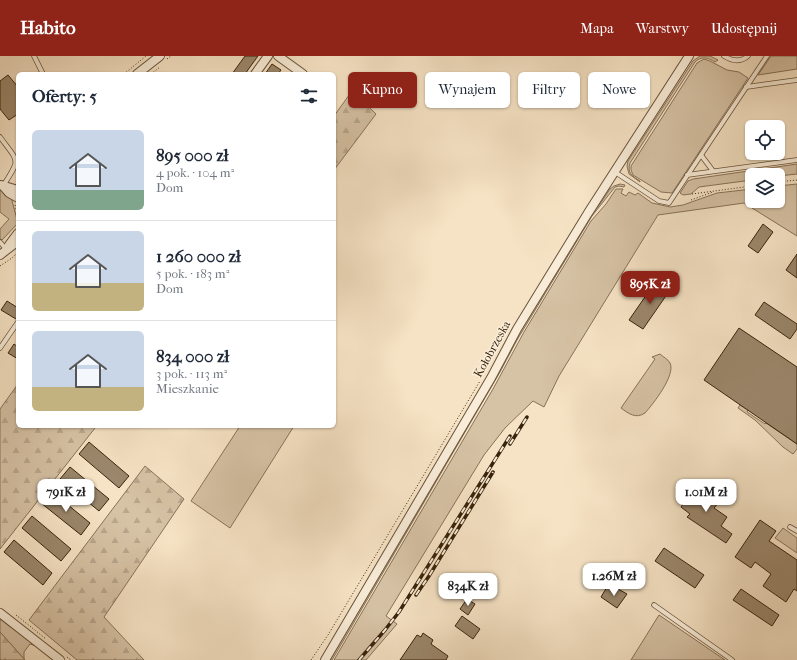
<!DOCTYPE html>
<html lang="pl">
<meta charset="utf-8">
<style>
:root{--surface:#fff;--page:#f2f2f3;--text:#1f2937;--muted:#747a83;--line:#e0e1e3;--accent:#8f2418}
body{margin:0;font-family:"IM FELL French Canon",serif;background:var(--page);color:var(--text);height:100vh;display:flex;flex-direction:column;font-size:15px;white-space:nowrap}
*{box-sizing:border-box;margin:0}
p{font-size:13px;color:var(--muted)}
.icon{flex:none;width:22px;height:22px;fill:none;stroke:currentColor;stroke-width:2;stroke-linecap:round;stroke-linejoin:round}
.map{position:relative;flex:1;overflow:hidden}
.sheet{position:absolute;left:16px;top:16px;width:320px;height:356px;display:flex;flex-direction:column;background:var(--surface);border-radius:6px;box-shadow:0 1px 3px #0004}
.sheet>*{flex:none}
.hud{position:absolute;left:348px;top:16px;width:380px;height:36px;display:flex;gap:8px}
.controls{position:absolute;left:745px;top:64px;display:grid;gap:8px}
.controls a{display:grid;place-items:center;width:40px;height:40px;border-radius:6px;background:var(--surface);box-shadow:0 1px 3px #0004;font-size:20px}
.price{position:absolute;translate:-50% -34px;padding:0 9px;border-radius:8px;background:#fff;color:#222;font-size:13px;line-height:26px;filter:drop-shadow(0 1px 2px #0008)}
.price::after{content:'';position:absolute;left:50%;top:24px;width:12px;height:9px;margin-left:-6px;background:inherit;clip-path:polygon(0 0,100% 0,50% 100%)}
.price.on{background:var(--accent);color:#fff}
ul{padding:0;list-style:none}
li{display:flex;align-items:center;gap:12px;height:100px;padding:0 16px}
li+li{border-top:1px solid var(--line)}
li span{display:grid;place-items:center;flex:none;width:112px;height:80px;border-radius:6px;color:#555}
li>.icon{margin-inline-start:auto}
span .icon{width:48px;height:48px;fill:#fffc;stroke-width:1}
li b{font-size:17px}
h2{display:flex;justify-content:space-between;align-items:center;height:48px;padding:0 16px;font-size:17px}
.tag{padding:0 14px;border-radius:6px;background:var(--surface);box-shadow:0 1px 3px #0004;font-size:14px;line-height:36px}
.tag.on{background:var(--accent);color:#fff}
header{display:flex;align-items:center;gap:24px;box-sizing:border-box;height:56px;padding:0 20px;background:var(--accent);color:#fff}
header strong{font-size:19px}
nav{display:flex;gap:22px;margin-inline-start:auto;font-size:14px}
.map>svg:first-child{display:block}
</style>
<header>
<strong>Habito</strong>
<nav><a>Mapa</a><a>Warstwy</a><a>Udostępnij</a></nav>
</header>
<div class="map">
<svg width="797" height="604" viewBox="0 0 797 604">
<defs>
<pattern id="forest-firs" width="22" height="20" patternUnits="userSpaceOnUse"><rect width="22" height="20" fill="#d6c2a5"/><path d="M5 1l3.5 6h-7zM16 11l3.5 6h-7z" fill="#b8a68d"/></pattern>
</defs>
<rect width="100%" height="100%" fill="#f6e3c5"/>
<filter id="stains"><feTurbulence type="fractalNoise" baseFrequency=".005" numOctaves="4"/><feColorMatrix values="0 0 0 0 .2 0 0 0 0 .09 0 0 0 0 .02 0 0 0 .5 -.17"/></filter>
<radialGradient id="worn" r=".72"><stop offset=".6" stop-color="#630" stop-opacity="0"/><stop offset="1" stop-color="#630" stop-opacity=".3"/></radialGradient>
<g fill="#d6c2a5" stroke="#877258">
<path d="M700 0H710L718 4 715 6C708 1 701 0 695 6L630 107C627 117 632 120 640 125V126L629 118 627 110 628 105 693 5Z"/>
<path d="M771 0H797V13L758 19Z"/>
<path d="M704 3 710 5 727 14 739 16 748 22 672 137 661 136 633 119 631 114V110L697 7Z"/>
<path d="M797 108V118L778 120V119H752V124L699 131 691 138 683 139 680 137 688 125 693 123Z"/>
<path d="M620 128 625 129 624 131 619 130 615 131 592 160 517 284 500 316 332 604H329L512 288 591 159 600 148 610 133 614 130Z"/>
<path d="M797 128V180L744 147 658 159 559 320 544 351 533 345 505 372 484 399 386 560 397 568 366 604H334L493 333 524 276 591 165 606 148 616 133H623L621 137 626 140 629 136 635 139 638 137 652 147 670 151 683 149 717 137 752 133V145H778V130Z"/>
<path d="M0 134 11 141 18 167 2 184 0 183V173L9 163 0 156Z"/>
<path d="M660 298C663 301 668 303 670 307 676 319 653 348 645 357 636 363 629 358 621 352L655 303 652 301Z"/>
<path d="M740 349 748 354 747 356 765 368 766 367 797 388V393L793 398 783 391 755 364 738 352Z"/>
<path d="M240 370H294L230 472 191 445Z"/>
<path d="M783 472 797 482V497L775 482Z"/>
<path d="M659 559 725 604H631Z"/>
<path d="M0 563 36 590 30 588 24 596V603L0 576Z"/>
</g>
<g fill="url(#forest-firs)" stroke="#877258">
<path d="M352 35 376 58 334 114V60Z"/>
<path d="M18 328V370H92L95 372 0 493V353Z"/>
<path d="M145 410 184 443 104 561 144 604H77L29 564Z"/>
<path d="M0 576 25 604H1L0 603Z"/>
</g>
<g fill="#9b876c" stroke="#38230b">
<path d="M245 0H258L245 18H232Z"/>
<path d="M272 8 281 14 278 18H265Z"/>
<path d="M8 19 18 31V58L9 64 0 53V25Z"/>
<path d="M763 168 773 176 758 197 748 190Z"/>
<path d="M797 198V222L786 214Z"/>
<path d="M656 225 670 234 643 273 629 264Z"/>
<path d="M7 245 18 252V261L16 263 1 254Z"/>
<path d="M764 246 797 268V273L790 283 755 259Z"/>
<path d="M739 272 797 311V388L704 324Z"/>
<path d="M14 288 18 291V303L8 297Z"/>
<path d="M89 386 129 420 119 432 79 398Z"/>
<path d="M70 411 109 443 99 455 60 423Z"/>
<path d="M695 429 719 446 714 452 727 461 721 470 732 478 726 487 687 461 690 458 681 451Z"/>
<path d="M51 435 90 467 81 479 41 447Z"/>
<path d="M32 460 71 493 61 505 22 472Z"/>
<path d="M760 464 776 475 769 485 797 504V535L794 533 786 546 763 530 771 518 755 506 751 512 735 501Z"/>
<path d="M14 484 52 517 43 529 4 496Z"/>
<path d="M664 492 704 519 695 532 655 505Z"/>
<path d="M607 531 615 537 618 533 627 538 617 552 601 541Z"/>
<path d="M741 533 779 559 772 570 733 544Z"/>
<path d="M467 543 475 548 468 559 460 553Z"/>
<path d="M462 560 480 573 473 583 455 570Z"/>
<path d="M423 577 433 584 431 588 448 600 446 604H400L417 579 421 581Z"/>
</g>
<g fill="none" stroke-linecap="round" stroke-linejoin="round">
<g stroke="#68533a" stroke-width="5.5">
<g id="service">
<path d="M34 0 43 18"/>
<path d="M724 0C732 5 740 7 748 0"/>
<path d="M746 31 797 24"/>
<path d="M0 81C19 107 21 102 3 130"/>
<path d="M701 99 713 115"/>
<path d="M615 116 659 145 669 147 767 0"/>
<path d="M687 119 797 104"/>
<path d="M0 186 6 193"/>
<path d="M0 292 18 266"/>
<path d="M790 471 797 475"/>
<path d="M654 549 732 604"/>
</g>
</g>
<g stroke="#68533a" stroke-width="10">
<g id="minor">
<path d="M278 0 303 18"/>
<path d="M137 18 160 0"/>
<path d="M255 18 268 0"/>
<path d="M1 129 18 134"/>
<path d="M3 130 9 137 18 142"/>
<path d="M9 189 18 177"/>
<path d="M0 199 18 185"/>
<path d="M0 557 60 604"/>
<path d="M325 604 491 322 517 273 588 157 689 0"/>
</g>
</g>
<g stroke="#38230b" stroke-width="1" stroke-dasharray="1 2" stroke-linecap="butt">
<path d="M167 3 171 0"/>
<path d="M124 18 146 0"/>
<path d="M151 18 160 11"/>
<path d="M778 126 797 124"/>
<path d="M692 138 752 130"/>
<path d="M691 144 713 136"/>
<path d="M15 149 18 161"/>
<path d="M0 210 12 202 18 196"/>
<path d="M16 559 46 583"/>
<path d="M67 601 71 604"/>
<path d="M311 604 328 579 480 325"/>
</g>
<use href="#service" stroke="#f9edd9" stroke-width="4"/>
<use href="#minor" stroke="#f9edd9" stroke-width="8"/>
<g stroke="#38230b" stroke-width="3.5">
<g id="rail">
<path d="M510 388 527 361"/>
<path d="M416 539 429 520 493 416"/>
<path d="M359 604 385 574 399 556 510 380"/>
</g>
</g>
<use href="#rail" stroke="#f9edd9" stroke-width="2" stroke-dasharray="6" stroke-linecap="butt"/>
</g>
<g text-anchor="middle" stroke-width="3" stroke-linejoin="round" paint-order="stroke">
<g font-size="12" fill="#38230b" stroke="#f9edd9">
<text transform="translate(492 293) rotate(-61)" y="4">Kołobrzeska</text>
</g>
</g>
<rect width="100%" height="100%" filter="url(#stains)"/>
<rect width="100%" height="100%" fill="url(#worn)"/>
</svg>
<div class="controls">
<a><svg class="icon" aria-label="locate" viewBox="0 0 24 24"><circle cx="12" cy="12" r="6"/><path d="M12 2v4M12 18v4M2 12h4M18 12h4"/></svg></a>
<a><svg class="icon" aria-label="layers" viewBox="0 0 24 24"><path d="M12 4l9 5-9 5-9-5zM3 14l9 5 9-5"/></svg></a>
</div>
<b class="price on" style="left:650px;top:249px">895K zł</b>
<b class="price" style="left:66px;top:457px">791K zł</b>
<b class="price" style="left:706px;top:457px">1.01M zł</b>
<b class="price" style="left:614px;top:541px">1.26M zł</b>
<b class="price" style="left:468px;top:551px">834K zł</b>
<div class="hud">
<a class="tag on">Kupno</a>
<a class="tag">Wynajem</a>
<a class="tag">Filtry</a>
<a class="tag">Nowe</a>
</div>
<section class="sheet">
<h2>Oferty: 5<svg class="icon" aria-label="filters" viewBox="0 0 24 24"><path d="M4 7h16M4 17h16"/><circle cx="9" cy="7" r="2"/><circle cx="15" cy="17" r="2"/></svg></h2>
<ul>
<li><span style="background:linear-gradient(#c9d6e8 75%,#7fa58c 0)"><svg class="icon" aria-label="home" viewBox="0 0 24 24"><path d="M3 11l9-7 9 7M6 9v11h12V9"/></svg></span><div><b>895 000 zł</b><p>4 pok. · 104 m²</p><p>Dom</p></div></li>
<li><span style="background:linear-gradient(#c9d6e8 65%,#c2b280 0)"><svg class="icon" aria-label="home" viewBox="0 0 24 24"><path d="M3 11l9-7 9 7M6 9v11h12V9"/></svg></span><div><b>1 260 000 zł</b><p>5 pok. · 183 m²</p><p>Dom</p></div></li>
<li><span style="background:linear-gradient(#c9d6e8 70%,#c2b280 0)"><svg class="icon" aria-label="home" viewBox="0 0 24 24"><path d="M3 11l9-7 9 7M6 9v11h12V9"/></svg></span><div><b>834 000 zł</b><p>3 pok. · 113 m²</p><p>Mieszkanie</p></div></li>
</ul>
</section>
</div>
